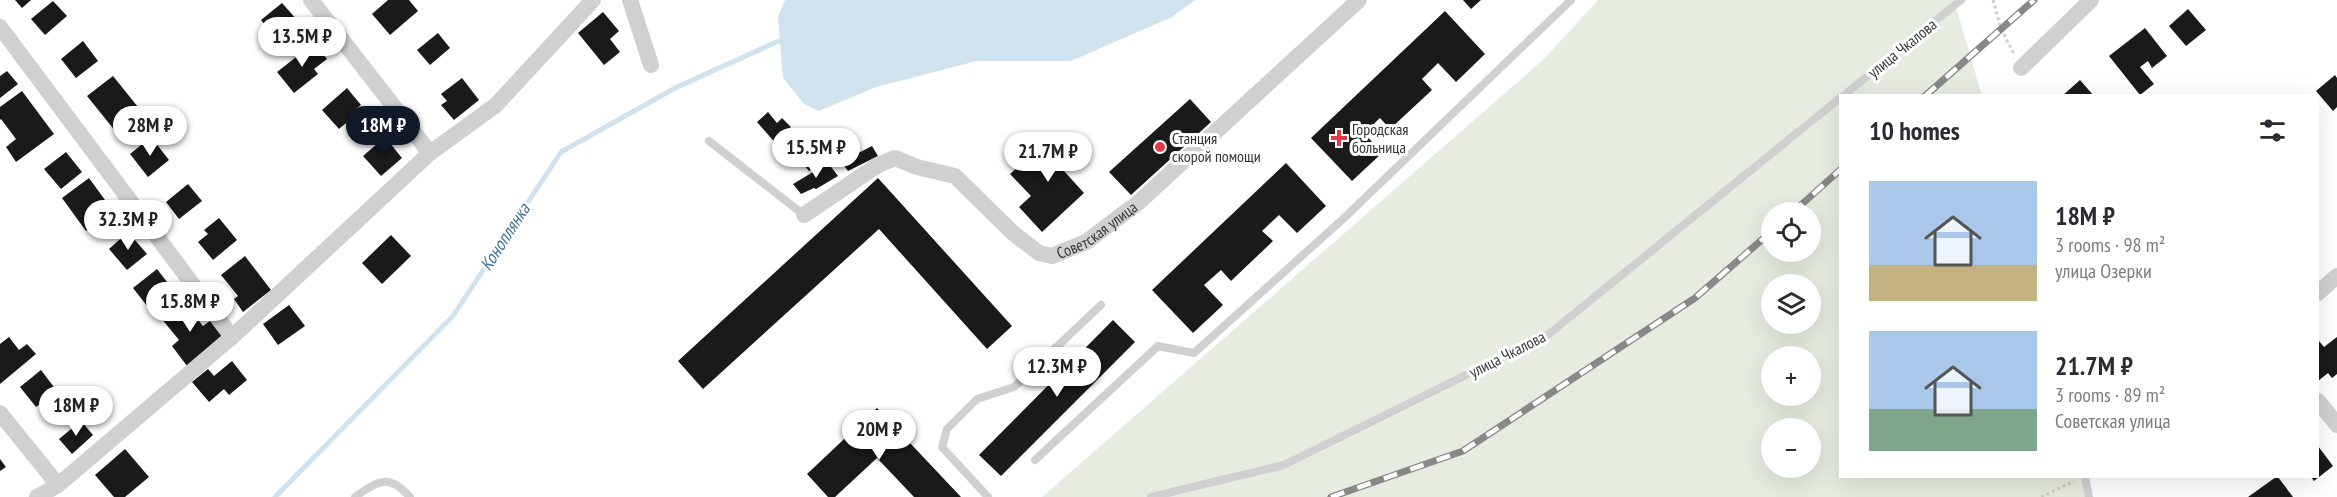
<!DOCTYPE html>
<meta charset="utf-8">
<style>
:root{--surface:#fff;--page:#f2f2f3;--text:#2b2b33;--muted:#7c7c81;--accent:#111827}
body{margin:0;font-family:"PT Sans Narrow",sans-serif;background:var(--page);color:var(--text);height:100vh;display:flex;flex-direction:column;font-size:22px;white-space:nowrap}
*{box-sizing:border-box;margin:0}
p{font-size:20px;color:var(--muted)}
.icon{flex:none;width:33px;height:33px;fill:none;stroke:currentColor;stroke-width:2;stroke-linecap:round;stroke-linejoin:round}
.map{position:relative;flex:1;overflow:hidden}
.sheet{position:absolute;left:1839px;top:94px;width:480px;height:384px;display:flex;flex-direction:column;background:var(--surface);border-radius:0px;box-shadow:0 6px 24px #0002}
.sheet>*{flex:none}
.buttons{position:absolute;left:1761px;top:202px;display:grid;gap:12px}
.buttons a{display:grid;place-items:center;width:60px;height:60px;border-radius:50%;background:var(--surface);box-shadow:0 6px 24px #0002;font-size:30px}
.price{position:absolute;translate:-50% -51px;padding:0 14px;border-radius:21px;background:#fff;color:#222;font-size:20px;line-height:39px;filter:drop-shadow(0 2px 3px #0008)}
.price::after{content:'';position:absolute;left:50%;top:36px;width:18px;height:14px;margin-left:-9px;background:inherit;clip-path:polygon(0 0,100% 0,50% 100%)}
.price.active{background:var(--accent);color:#fff}
ul{padding:0;list-style:none}
li{display:flex;align-items:center;gap:18px;height:150px;padding:0 30px}
li span{display:grid;place-items:center;flex:none;width:168px;height:120px;border-radius:0px;color:#555}
li>.icon{margin-inline-start:auto}
span .icon{width:72px;height:72px;fill:#fffc;stroke-width:1}
li b{font-size:26px}
h2{display:flex;justify-content:space-between;align-items:center;height:72px;padding:0 30px;font-size:26px}
.map>svg:first-child{display:block}
</style>
<div class="map">
<svg width="2337" height="497" viewBox="0 0 2337 497">
<rect width="100%" height="100%" fill="#fff"/>
<path fill="#e6ecdf" fill-rule="evenodd" d="M1598 0H1954L1982 96H1840V477H2089L2092 497H1042L1544 59ZM1772 213H1810V252H1772ZM1772 285H1810V324H1772ZM1772 357H1810V396H1772ZM1772 429H1810V468H1772Z"/>
<path fill="#cfe2ee" d="M785 0H1195L1172 17 1071 61H977L876 87 819 111 804 104 783 78 778 17Z"/>
<g fill="none" stroke-linecap="round" stroke-linejoin="round">
<path stroke="#cfe2ee" stroke-width="5" d="M275 497 453 316 561 152 677 87 781 40"/>
</g>
<g fill="#1a1a1a">
<path d="M15 0H31L22 8Z"/>
<path d="M388 0H409L418 11 390 35 372 14Z"/>
<path d="M1463 0H1481L1471 9Z"/>
<path d="M53 1 67 16 45 35 31 19Z"/>
<path d="M282 3 298 21 276 39 261 20Z"/>
<path d="M2188 9 2206 30 2186 46 2169 26Z"/>
<path d="M1445 11 1485 54 1456 82 1438 63 1422 79 1432 90 1390 129 1380 118 1364 133 1382 153 1352 181 1311 138Z"/>
<path d="M603 12 619 31 610 39 620 52 604 65 578 33Z"/>
<path d="M2145 28 2167 56 2152 68 2148 61 2140 67 2154 84 2140 95 2109 56Z"/>
<path d="M438 33 450 48 430 65 417 50Z"/>
<path d="M83 41 98 61 76 78 61 59Z"/>
<path d="M314 43 327 59 314 69 318 74 294 93 277 72Z"/>
<path d="M7 71 18 84 0 98V76Z"/>
<path d="M2335 75 2337 78V107L2333 111 2316 91Z"/>
<path d="M113 76 142 112 116 132 87 96Z"/>
<path d="M462 78 479 100 454 120 441 105 447 101 441 94Z"/>
<path d="M2080 80 2094 96H2062Z"/>
<path d="M347 88 361 105 350 114 352 118 339 129 322 110Z"/>
<path d="M22 91 54 134 16 162 6 147 16 139 1 119 0 120V107Z"/>
<path d="M1190 99 1211 122 1131 195 1109 172Z"/>
<path d="M768 112 777 123 782 118 791 127 784 133 788 137 778 146 757 122Z"/>
<path d="M1055 134 1077 159 1064 171 1084 193 1042 232 1019 207 1031 196 1010 174Z"/>
<path d="M151 137 169 160 148 177 130 154Z"/>
<path d="M385 137 402 158 381 176 363 156Z"/>
<path d="M806 143 820 163 809 171 793 152Z"/>
<path d="M872 146 878 156 848 171 841 162Z"/>
<path d="M66 152 82 172 61 189 44 169Z"/>
<path d="M828 163 838 176 816 189 814 188 801 194 793 184Z"/>
<path d="M1286 163 1326 206 1297 233 1279 215 1262 231 1273 241 1231 281 1221 270 1204 285 1223 305 1193 333 1152 290Z"/>
<path d="M89 178 113 211 86 231 62 198Z"/>
<path d="M878 178 1012 326 987 349 879 229 703 389 678 361Z"/>
<path d="M188 184 202 201 179 219 166 202Z"/>
<path d="M219 218 237 240 213 260 198 242 208 234 204 230Z"/>
<path d="M128 232 147 254 127 270 109 249Z"/>
<path d="M391 235 411 256 382 284 362 263Z"/>
<path d="M245 256 271 290 243 312 234 299 238 296 221 275Z"/>
<path d="M157 269 174 291 151 311 133 288Z"/>
<path d="M182 301 203 326 210 321 223 337 187 366 172 346 179 340 161 318Z"/>
<path d="M289 305 305 326 278 345 263 324Z"/>
<path d="M1113 320 1135 342 1001 476 979 455Z"/>
<path d="M9 337 19 350 27 344 36 354 0 384V344Z"/>
<path d="M2337 337V374L2332 378 2328 373 2318 381V342L2319 341 2324 347Z"/>
<path d="M232 361 247 380 229 395 224 389 209 402 192 382 208 369 214 376Z"/>
<path d="M41 370 57 391 36 407 20 387Z"/>
<path d="M877 408 961 497H914L877 458 835 497H828L807 474Z"/>
<path d="M81 421 93 435 72 454 59 439Z"/>
<path d="M2318 446 2333 466 2314 481 2311 477H2318Z"/>
<path d="M125 449 149 477 125 497H114L95 475Z"/>
<path d="M0 459 6 467 0 471Z"/>
<path d="M2276 477H2278L2293 497H2248Z"/>
</g>
<g fill="none" stroke-linecap="round" stroke-linejoin="round">
<g stroke="#cdcdcd" stroke-width="3" stroke-dasharray="3 3" stroke-linecap="butt">
<path d="M1993 0 2001 29 2014 54"/>
<path d="M2041 497 2074 481"/>
</g>
<g stroke="#d0d0d0" stroke-width="8">
<path d="M1843 96 1961 0"/>
<path d="M709 141 804 215"/>
<path d="M1035 460 1158 346 1194 353 1343 219 1571 0"/>
<path d="M2085 477 2089 497"/>
<path d="M355 497C378 481 388 473 410 497"/>
<path d="M988 497 942 447 947 429 977 399 1014 387 1101 305"/>
<path d="M1151 497 1284 465 1549 334 1840 98"/>
</g>
<g stroke="#d0d0d0" stroke-width="16">
<path d="M311 0 430 153"/>
<path d="M630 0 651 65"/>
<path d="M0 27 232 337"/>
<path d="M2021 68 2091 0"/>
<path id="s1" d="M804 215 878 165 895 158 917 167 955 176 1013 233 1039 253 1052 256 1086 242 1139 202 1359 0"/>
<path d="M2318 293 2337 276"/>
<path d="M2318 401 2337 425"/>
<path d="M0 413 58 485"/>
<path d="M37 497 58 485 232 337 430 153 496 105 593 0"/>
</g>
<g stroke="#888" stroke-width="7">
<g id="rail">
<path d="M1925 96 2034 0"/>
<path d="M1792 213 1840 170"/>
<path d="M1331 497 1463 451 1695 298 1772 231"/>
</g>
</g>
<use href="#rail" stroke="#fff" stroke-width="4.5" stroke-dasharray="14" stroke-linecap="butt"/>
</g>
<g fill="#e63946" stroke="#fff" stroke-width="2">
<path d="M1336 129h6v6h6v6h-6v6h-6v-6h-6v-6h6z"/>
<circle cx="1160" cy="147" r="6"/>
</g>
<g text-anchor="middle" stroke-width="6" stroke-linejoin="round" paint-order="stroke">
<g font-size="16" fill="#333" stroke="#fff">
<text transform="translate(1902 48) rotate(-39)" y="6">улица Чкалова</text>
<text dy="6" stroke="none"><textPath href="#s1" startOffset="350">Советская улица</textPath></text>
<text transform="translate(1507 354) rotate(-27)" y="6">улица Чкалова</text>
</g>
<g font-size="16" fill="#333" stroke="#fff" text-anchor="start">
<text x="1352" y="135">Городская<tspan x="1352" dy="18">больница</tspan></text>
<text x="1172" y="144">Станция<tspan x="1172" dy="18">скорой помощи</tspan></text>
</g>
<g font-size="18" font-style="italic" fill="#3f7597" stroke="#fff">
<text transform="translate(505 237) rotate(-57)" y="6">Коноплянка</text>
</g>
</g>
</svg>
<div class="buttons">
<a><svg class="icon" aria-label="locate" viewBox="0 0 24 24"><circle cx="12" cy="12" r="6"/><path d="M12 2v4M12 18v4M2 12h4M18 12h4"/></svg></a>
<a><svg class="icon" aria-label="layers" viewBox="0 0 24 24"><path d="M12 4l9 5-9 5-9-5zM3 14l9 5 9-5"/></svg></a>
<a>+</a>
<a>−</a>
</div>
<b class="price" style="left:302px;top:68px">13.5M ₽</b>
<b class="price" style="left:150px;top:157px">28M ₽</b>
<b class="price active" style="left:383px;top:157px">18M ₽</b>
<b class="price" style="left:816px;top:179px">15.5M ₽</b>
<b class="price" style="left:1048px;top:183px">21.7M ₽</b>
<b class="price" style="left:128px;top:251px">32.3M ₽</b>
<b class="price" style="left:190px;top:333px">15.8M ₽</b>
<b class="price" style="left:1057px;top:398px">12.3M ₽</b>
<b class="price" style="left:76px;top:437px">18M ₽</b>
<b class="price" style="left:879px;top:461px">20M ₽</b>
<section class="sheet">
<h2>10 homes<svg class="icon" aria-label="filters" viewBox="0 0 24 24"><path d="M4 7h16M4 17h16"/><circle cx="9" cy="7" r="2"/><circle cx="15" cy="17" r="2"/></svg></h2>
<ul>
<li><span style="background:linear-gradient(#a9c7e8 70%,#c2b280 0)"><svg class="icon" aria-label="home" viewBox="0 0 24 24"><path d="M3 11l9-7 9 7M6 9v11h12V9"/></svg></span><div><b>18M ₽</b><p>3 rooms · 98 m²</p><p>улица Озерки</p></div></li>
<li><span style="background:linear-gradient(#a9c7e8 65%,#7fa58c 0)"><svg class="icon" aria-label="home" viewBox="0 0 24 24"><path d="M3 11l9-7 9 7M6 9v11h12V9"/></svg></span><div><b>21.7M ₽</b><p>3 rooms · 89 m²</p><p>Советская улица</p></div></li>
</ul>
</section>
</div>
